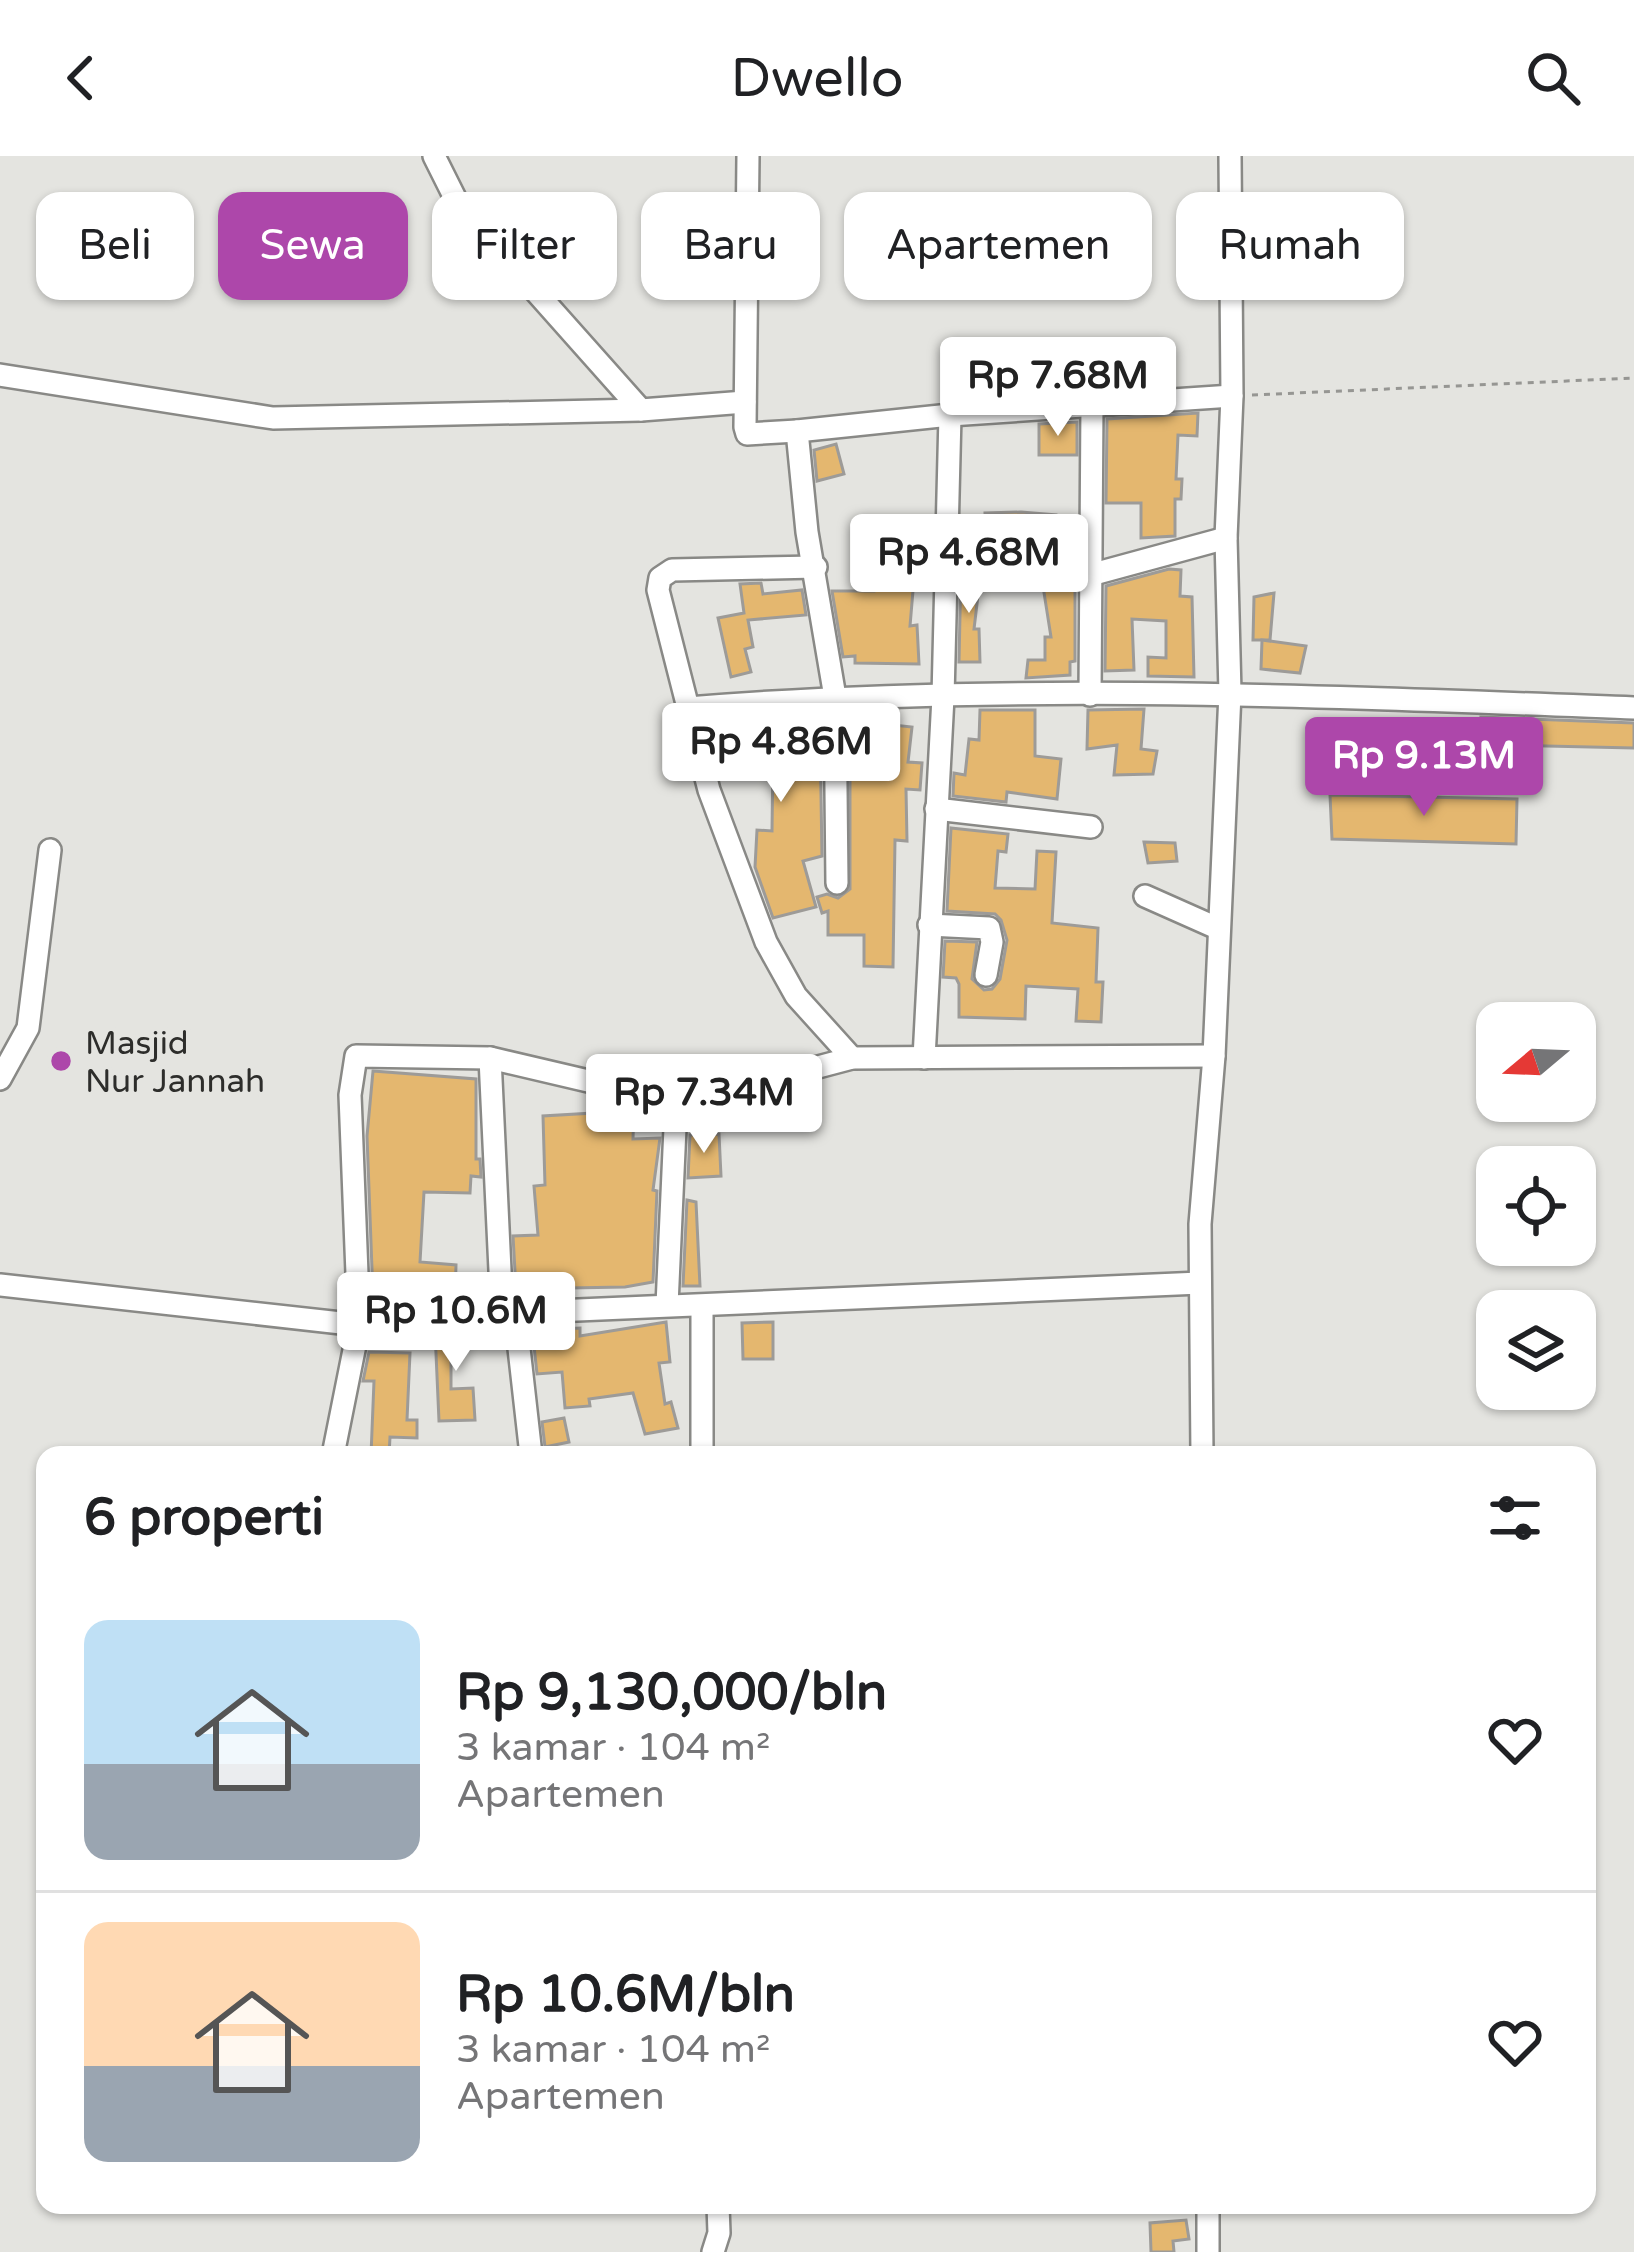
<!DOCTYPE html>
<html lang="id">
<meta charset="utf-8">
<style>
:root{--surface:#fff;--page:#f6f6f6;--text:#202124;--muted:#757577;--line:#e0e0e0;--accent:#ad47aa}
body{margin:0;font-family:"Varela Round",sans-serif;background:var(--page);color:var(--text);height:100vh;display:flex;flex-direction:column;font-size:45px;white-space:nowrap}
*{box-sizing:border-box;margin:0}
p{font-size:39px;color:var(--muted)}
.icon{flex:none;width:66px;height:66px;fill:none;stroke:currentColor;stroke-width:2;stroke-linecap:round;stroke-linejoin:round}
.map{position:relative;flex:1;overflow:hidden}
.details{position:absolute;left:36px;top:1290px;width:1560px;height:768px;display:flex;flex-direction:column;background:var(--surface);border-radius:24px;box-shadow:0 3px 9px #0004}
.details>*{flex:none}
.guide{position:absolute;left:36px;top:36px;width:1563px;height:108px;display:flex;gap:24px}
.needle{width:78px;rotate:251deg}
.tools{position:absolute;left:1476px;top:846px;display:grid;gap:24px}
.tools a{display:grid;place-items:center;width:120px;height:120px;border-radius:24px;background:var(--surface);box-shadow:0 3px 9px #0004;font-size:60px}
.price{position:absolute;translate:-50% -102px;padding:0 27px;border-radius:12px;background:#fff;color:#222;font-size:39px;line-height:78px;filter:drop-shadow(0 3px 6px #0008)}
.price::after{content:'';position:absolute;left:50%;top:72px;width:36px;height:27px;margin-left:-18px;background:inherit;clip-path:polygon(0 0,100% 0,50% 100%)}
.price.on{background:var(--accent);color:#fff}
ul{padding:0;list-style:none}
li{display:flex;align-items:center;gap:36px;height:300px;padding:0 48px}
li+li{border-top:3px solid var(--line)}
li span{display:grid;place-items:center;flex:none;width:336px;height:240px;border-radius:24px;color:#555}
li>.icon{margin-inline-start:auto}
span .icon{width:144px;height:144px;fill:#fffc;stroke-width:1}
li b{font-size:51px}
h2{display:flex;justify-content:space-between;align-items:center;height:144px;padding:0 48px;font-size:51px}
.chip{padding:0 42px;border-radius:24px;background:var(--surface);box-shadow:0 3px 9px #0004;font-size:42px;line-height:108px}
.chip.on{background:var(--accent);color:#fff}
header{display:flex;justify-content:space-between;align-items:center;height:156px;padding:0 48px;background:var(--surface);font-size:54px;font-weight:600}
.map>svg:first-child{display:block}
</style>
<header><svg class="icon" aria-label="back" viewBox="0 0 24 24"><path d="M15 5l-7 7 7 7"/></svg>Dwello<svg class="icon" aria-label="search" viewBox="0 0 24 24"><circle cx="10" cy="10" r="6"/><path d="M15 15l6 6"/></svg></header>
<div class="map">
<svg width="1634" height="2096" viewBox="0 0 1634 2096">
<rect width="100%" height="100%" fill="#e4e4e0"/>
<g fill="#e4b76f" stroke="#9d9b98" stroke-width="3">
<path d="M1294 48H1338L1339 63 1285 64Z"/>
<path d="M1198 257 1197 280 1178 279 1176 323H1182L1181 343H1175V380L1141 382V347H1106L1107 263Z"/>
<path d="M1077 266V299H1039V268Z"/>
<path d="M836 288 844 318 817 325 814 294Z"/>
<path d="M1021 356 1056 359V382H1043V392L986 394 985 357Z"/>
<path d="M876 409 915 411 910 470 917 469 919 508 855 507V500L843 501 832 435H874Z"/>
<path d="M961 411 981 414 974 473H979L980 506H959Z"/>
<path d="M1169 413 1181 414 1180 440 1192 441 1194 521 1148 520V501L1166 502V465L1132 463 1134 514 1105 515 1106 430Z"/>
<path d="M1075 422V505L1070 506V519L1026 522 1028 504H1045V481H1051L1042 424Z"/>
<path d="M761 427 763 438 802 434 806 459 748 464 753 491 745 493 751 516 731 521 718 462 744 457 740 428Z"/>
<path d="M1274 437 1270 484H1253L1254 441Z"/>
<path d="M1262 484 1306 490 1300 517 1261 513Z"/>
<path d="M1144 553 1141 593 1157 595 1153 618 1114 619 1117 589 1087 593 1088 554Z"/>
<path d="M980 554H1035V600L1061 603 1057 643 1007 636 1006 646 953 640 954 617 965 619 969 583 979 584Z"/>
<path d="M1481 561 1634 567V592L1504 589V592L1483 594Z"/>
<path d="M798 563 799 581 820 579 822 700 803 705 816 751 773 762 755 711 757 674 772 675 773 601 735 602 736 610 719 613 707 566 731 564 732 569Z"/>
<path d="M866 566 912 571 908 606 922 607 920 634 906 633 907 685 895 684 893 811 864 810V779H828V755L822 757 817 741 827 738 838 742 850 733V568Z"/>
<path d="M1330 639 1517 643 1516 688 1332 683Z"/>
<path d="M951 672 1008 678 1006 696 998 695 995 732 1035 733 1037 695 1056 696 1052 767 1098 772 1096 826H1103L1101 866 1076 865 1078 833 1026 830 1025 863 959 861V828L956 822 943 821 945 785 977 786 972 823 984 834 992 833 1000 823 1007 784 1001 764 995 758 947 755Z"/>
<path d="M1144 686 1175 687 1177 705 1148 707Z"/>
<path d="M373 915 476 923V1003H480L481 1021 471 1020 470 1037 424 1036 420 1106 456 1109 455 1144 433 1145V1140H412V1147L386 1149V1140H373L367 980Z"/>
<path d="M610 945 634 951 633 983 660 982 653 1034 657 1035 653 1126 625 1131 569 1132V1136L516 1133 513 1080 538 1079 534 1030 545 1029 543 960 610 956Z"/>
<path d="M719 978 721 1020 688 1022 690 979Z"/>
<path d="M687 1044 696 1046 700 1130H683Z"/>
<path d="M666 1166 670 1206 659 1207 665 1248 671 1246 678 1272 645 1278 633 1237 589 1243 590 1250 565 1252 562 1216 537 1218 534 1190 561 1187 560 1173 580 1172V1180Z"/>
<path d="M773 1166V1203H743L742 1167Z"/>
<path d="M491 1173 492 1188 451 1189V1233L473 1232 475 1264 439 1265 435 1175Z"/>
<path d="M369 1196 410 1197 407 1264H417V1282L390 1281 389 1299H371L374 1225H363Z"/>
<path d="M564 1262 569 1286 545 1291 542 1266Z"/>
<path d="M1186 2064 1189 2083 1173 2085 1174 2096H1151L1150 2067Z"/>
</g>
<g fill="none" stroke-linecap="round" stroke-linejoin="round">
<g stroke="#898986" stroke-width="26">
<g id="minor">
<path d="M434 0 457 46 471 63 641 254"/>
<path d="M748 0 745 271 747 278 797 275"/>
<path d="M0 219 273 262 641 254 745 246"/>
<path d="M816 411 672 414 660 422 658 434 709 634 766 786 796 840 852 902"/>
<path d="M1090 419 1226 382"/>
<path d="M1090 539 1092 248"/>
<path d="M688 552C1003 526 1319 540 1634 552"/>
<path d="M936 653 1091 671"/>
<path d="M837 727 835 541 807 376 797 275 950 259 1232 240"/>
<path d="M1145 740 1217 772"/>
<path d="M929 769 989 772 992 786 986 819"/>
<path d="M490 902 502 1157"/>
<path d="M924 902 943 541 950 259"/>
<path d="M0 923 28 872 50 694"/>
<path d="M0 1129 359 1169 418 1161 1200 1127"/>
<path d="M667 1149 675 972 682 947 852 902 1214 900"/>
<path d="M515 1157 531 1299"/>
<path d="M333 1299 359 1169 350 939 356 900 490 902 682 947"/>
<path d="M702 1299V1152"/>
<path d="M1202 1299 1200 1068 1214 900 1230 537 1226 382 1232 240 1230 0"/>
<path d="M1208 2049V2096"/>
<path d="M713 2096 719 2077 718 2049"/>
</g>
</g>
<path stroke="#969693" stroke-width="3" stroke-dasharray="6 6" stroke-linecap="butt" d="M1252 239 1634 222"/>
<use href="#minor" stroke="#fff" stroke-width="21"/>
</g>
<circle fill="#ad47aa" stroke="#e4e4e0" stroke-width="4.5" cx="61" cy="905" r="12"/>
<g text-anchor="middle" stroke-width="9" stroke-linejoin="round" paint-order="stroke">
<g font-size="33" fill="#2d2d2b" stroke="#e4e4e0" text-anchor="start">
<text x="85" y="898">Masjid<tspan x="85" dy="38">Nur Jannah</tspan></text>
</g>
</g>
</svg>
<div class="tools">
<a><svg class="needle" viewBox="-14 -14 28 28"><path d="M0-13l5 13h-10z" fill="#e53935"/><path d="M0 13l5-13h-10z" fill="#757577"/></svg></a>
<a><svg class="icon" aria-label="locate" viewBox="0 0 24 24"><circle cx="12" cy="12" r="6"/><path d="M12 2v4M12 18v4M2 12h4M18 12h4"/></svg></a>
<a><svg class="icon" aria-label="layers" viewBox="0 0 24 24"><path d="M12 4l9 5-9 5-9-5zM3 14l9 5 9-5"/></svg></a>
</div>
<b class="price" style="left:1058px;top:283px">Rp 7.68M</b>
<b class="price" style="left:969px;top:460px">Rp 4.68M</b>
<b class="price" style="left:781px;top:649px">Rp 4.86M</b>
<b class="price on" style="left:1424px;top:663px">Rp 9.13M</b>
<b class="price" style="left:704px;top:1000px">Rp 7.34M</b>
<b class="price" style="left:456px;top:1218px">Rp 10.6M</b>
<div class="guide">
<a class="chip">Beli</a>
<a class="chip on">Sewa</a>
<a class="chip">Filter</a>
<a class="chip">Baru</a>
<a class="chip">Apartemen</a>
<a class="chip">Rumah</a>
</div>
<section class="details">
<h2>6 properti<svg class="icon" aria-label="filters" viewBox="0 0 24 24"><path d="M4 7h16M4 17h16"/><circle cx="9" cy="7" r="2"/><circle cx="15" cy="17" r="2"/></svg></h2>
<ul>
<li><span style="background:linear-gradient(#bfe0f5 60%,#9aa5b1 0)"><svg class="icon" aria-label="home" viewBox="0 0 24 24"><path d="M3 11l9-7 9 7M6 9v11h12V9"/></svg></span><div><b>Rp 9,130,000/bln</b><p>3 kamar · 104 m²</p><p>Apartemen</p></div><svg class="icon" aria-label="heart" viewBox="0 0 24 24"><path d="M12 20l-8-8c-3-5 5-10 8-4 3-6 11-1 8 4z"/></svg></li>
<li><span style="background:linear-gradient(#ffd9b3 60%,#9aa5b1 0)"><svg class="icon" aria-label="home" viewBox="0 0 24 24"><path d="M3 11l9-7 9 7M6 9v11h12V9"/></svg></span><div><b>Rp 10.6M/bln</b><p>3 kamar · 104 m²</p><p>Apartemen</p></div><svg class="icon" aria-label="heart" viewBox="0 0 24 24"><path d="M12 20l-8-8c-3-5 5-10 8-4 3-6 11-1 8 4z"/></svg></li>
</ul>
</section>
</div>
